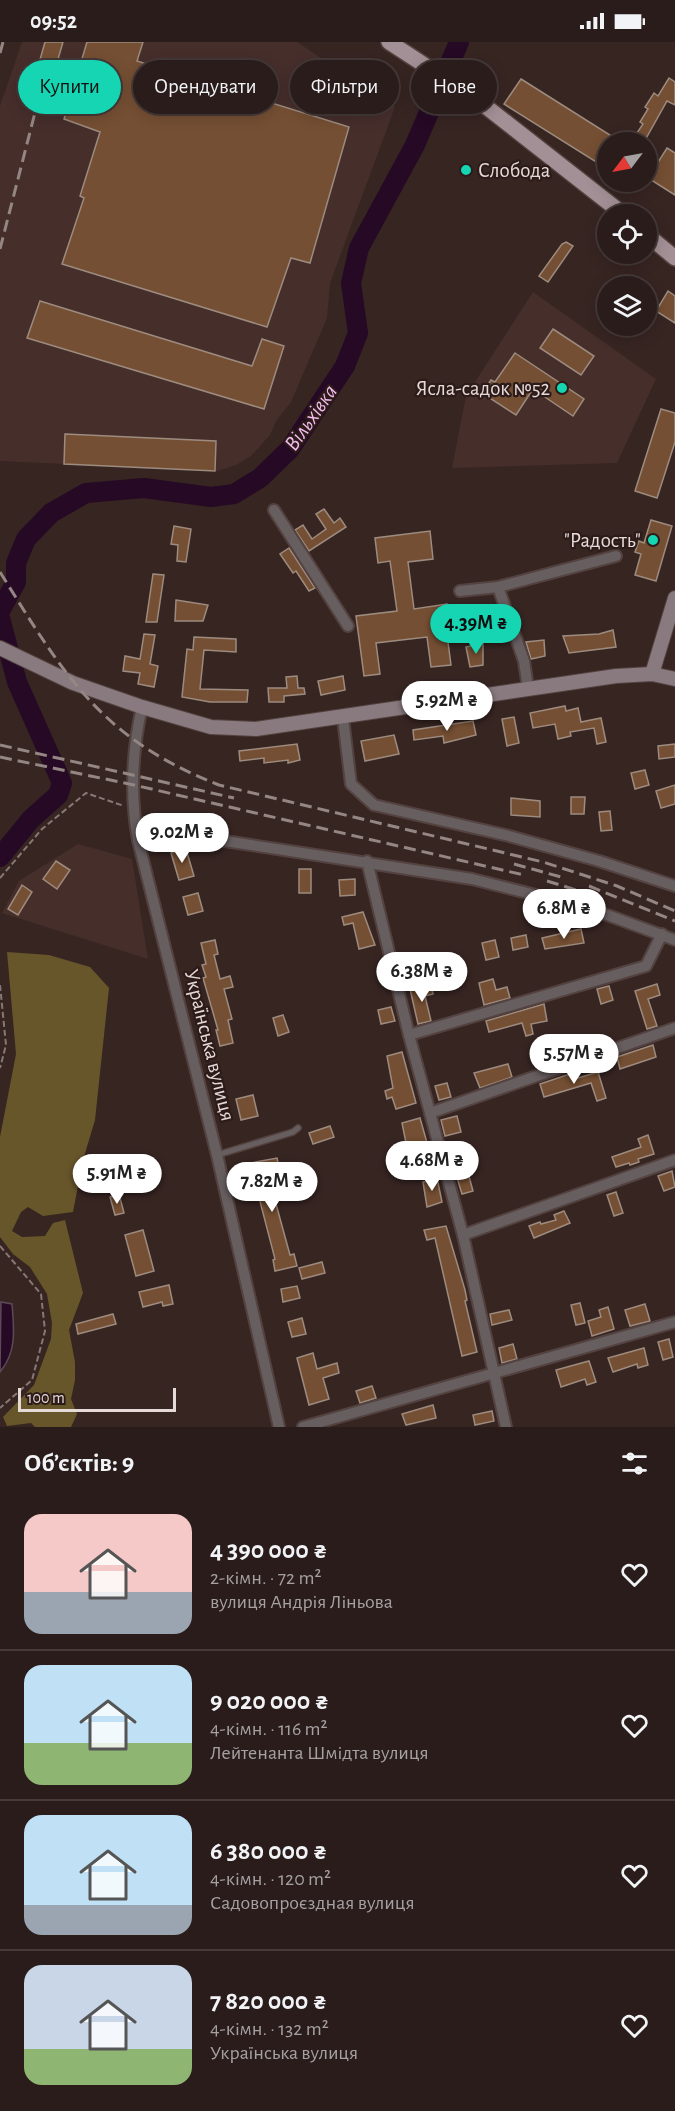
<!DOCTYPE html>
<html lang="uk">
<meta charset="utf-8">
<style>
:root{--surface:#291c1a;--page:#312523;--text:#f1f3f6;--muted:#a5a1a2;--line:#453a39;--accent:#15d5b3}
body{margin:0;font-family:"Alegreya Sans",sans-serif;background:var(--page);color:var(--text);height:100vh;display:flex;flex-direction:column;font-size:22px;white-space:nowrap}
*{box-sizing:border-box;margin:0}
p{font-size:20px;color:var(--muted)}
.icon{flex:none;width:33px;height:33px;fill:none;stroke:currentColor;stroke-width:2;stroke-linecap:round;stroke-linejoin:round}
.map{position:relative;height:1385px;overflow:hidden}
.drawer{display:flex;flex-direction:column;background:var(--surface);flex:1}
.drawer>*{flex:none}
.guide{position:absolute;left:18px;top:18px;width:639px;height:54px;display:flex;gap:12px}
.needle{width:39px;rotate:238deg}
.tools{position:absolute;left:597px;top:90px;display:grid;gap:12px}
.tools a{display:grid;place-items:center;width:60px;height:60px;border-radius:50%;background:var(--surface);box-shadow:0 3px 15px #0003,0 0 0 2px var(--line);font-size:30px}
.scale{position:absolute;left:18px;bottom:15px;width:158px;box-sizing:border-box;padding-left:6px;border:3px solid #e6dad8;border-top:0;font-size:16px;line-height:21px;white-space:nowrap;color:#e6dad8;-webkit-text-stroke:4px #2c1b19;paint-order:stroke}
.price{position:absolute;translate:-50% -51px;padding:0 14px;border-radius:21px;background:#fff;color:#222;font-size:20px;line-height:39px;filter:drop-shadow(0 2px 3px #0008)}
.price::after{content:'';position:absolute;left:50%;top:36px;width:18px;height:14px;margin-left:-9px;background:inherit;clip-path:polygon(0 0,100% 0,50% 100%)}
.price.active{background:var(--accent);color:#111}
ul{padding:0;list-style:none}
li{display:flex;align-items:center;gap:18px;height:150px;padding:0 24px}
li+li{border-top:2px solid var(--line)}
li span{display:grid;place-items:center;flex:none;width:168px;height:120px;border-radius:18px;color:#555}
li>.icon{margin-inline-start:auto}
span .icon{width:72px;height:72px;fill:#fffc;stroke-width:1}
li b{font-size:26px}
h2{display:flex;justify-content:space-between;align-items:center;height:72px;padding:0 24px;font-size:26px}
.tag{padding:0 21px;border-radius:27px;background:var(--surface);box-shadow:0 3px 15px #0003,0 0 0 2px var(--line);font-size:21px;line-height:54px}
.tag.active{background:var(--accent);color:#111}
.status{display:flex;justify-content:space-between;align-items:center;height:42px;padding:0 30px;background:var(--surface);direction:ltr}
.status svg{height:16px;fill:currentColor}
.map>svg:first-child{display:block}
</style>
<div class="status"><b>09:52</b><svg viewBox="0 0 49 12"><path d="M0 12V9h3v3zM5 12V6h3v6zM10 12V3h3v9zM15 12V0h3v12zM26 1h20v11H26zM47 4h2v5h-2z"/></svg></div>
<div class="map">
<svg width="675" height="1385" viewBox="0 0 675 1385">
<rect width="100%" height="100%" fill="#372522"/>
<g fill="#462e2b">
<path d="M22 0H297L395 65 330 241 327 276 291 360 276 379 270 393 251 414 238 422 218 429 0 419V64Z"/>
<path d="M533 250 656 337 617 421 452 426 466 354Z"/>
<path d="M78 802 132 817 148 917 2 871 19 839Z"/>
</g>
<path fill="#68562b" d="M7 910 49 913 90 925 109 946 95 1078 83 1118 73 1170 43 1174 28 1165 21 1170 12 1189 22 1195 45 1194 53 1181 65 1178 83 1251 69 1288 75 1320V1338L71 1357 77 1372 71 1385H35L31 1381 7 1384 3 1375 34 1343 51 1297 52 1281 47 1252 30 1225 13 1212 0 1195V1095L16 1012Z"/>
<g fill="#260925" stroke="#60485b" stroke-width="1.5">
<path d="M49 753 54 761 41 771 25 795 0 823V805Z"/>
<path d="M1 1260 12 1262C14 1287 17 1310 0 1330Z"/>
</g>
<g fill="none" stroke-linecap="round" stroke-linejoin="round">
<g stroke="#260925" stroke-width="20">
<path d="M0 569 16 540V521L26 497 51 471 86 451 144 446 211 455 234 452 260 436 290 407 345 324 358 291 351 241 359 206 415 103 459 0"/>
<path d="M0 576 17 640 62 741 58 753 31 777 0 815"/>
</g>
</g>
<g fill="#754f33" stroke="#9d8b7f" stroke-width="1.5">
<path d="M45 0H63L51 41 35 35Z"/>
<path d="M87 0H143L137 19 349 85 310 221 291 216 267 285 62 222 84 156 80 154 100 90 64 77Z"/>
<path d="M669 36 675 40V63L667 59 644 100H631L643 82 640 80 648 67 645 65 654 51 658 54Z"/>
<path d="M521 37 621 100H608V112L601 123 504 62Z"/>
<path d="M667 106 675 111V153L648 136Z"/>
<path d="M566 200 573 204 548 240 539 234 562 202Z"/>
<path d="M668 249 675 254V281L656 269Z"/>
<path d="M40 259 252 324 262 297 284 304 264 367 27 296Z"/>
<path d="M553 287 594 314 581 333 540 306Z"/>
<path d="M515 311 584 357 573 374 533 347 516 373 482 351 491 338 495 340Z"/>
<path d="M661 367 675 371V400L657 456 635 449Z"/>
<path d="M65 392 216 399 215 429 64 422Z"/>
<path d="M324 467 334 481 340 476 346 485 309 509 295 488 303 483 312 497 326 487 316 472Z"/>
<path d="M651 478 672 484 656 539 635 533 641 512 635 510 639 499 644 501Z"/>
<path d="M174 484 191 487 186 520 177 519 178 503 171 502Z"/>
<path d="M430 489 433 517 408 520 414 567 447 562 449 578 460 577 463 598 448 600 451 623 431 625 427 595 376 601 380 632 364 634 356 574 397 569 390 519 378 521 375 496Z"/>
<path d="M289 506 315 546 309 549 296 529 293 531 280 512Z"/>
<path d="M153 532 164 533 157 580H146Z"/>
<path d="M176 558 208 563 203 579H175Z"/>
<path d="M613 588 616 605 569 611 563 594 599 592Z"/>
<path d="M144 592 155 593 150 622 158 624 154 645 138 642 140 631 123 629 125 614 140 617Z"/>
<path d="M194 595 236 597V610L204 608 200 647 248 648 247 660H210L182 655 187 607 193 608Z"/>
<path d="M544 598 545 614 531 617 526 600Z"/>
<path d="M483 601V623L470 625 466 605Z"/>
<path d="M297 634 298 646H304L305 652 284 654V660H269L268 646H287L286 635Z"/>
<path d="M343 634 345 648 321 653 318 639Z"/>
<path d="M565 664 566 669 578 666 581 680 601 676 606 700 597 702 594 686 570 690 571 694 558 697 555 682 533 686 530 671Z"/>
<path d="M514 675 519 701 507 704 502 677Z"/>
<path d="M473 679 476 693 444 701 443 694 414 698 413 688Z"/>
<path d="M394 693 399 712 365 719 361 699Z"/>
<path d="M297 702 300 718 288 721V718L264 721V716L240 719 239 709Z"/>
<path d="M675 702V715L659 717 658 704Z"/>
<path d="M645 728 649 743 635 747 631 731Z"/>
<path d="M675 743V762L661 766 656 749Z"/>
<path d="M571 755H585L584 772H571Z"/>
<path d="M511 756 540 759V775L511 773Z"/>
<path d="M610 769 612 788 601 789 599 770Z"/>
<path d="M186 807 194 834 179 838 171 811Z"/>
<path d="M56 819 70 828 57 847 43 837Z"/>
<rect x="299" y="827" width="12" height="24"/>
<path d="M355 837V853L340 854 339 838Z"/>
<path d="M22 843 32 850 18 873 8 867Z"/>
<path d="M198 851 203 869 188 873 183 855Z"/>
<path d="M363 870 375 903 359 907 353 881 344 883 342 875Z"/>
<path d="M581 887 584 901 545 907 542 896Z"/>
<path d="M526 893 528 905 513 908 511 896Z"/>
<path d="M215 898 218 912 214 913 220 937 230 934 233 945 224 947 232 977 228 978 233 1001 220 1004 216 988H218L203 936 206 935 202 923 206 922 201 901Z"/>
<path d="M495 898 499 915 486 918 482 901Z"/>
<path d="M493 937 496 948 507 945 510 956 484 963 479 941Z"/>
<path d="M657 942 660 953 648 957 657 984 647 987 635 949Z"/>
<path d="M431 943 433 952 425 954 431 979 418 982 410 947Z"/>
<path d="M609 944 613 958 601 962 597 947Z"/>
<path d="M544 962 547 979 531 982 533 992 526 994 522 981 489 990 486 979Z"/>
<path d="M391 965 395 979 381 982 378 968Z"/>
<path d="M283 973 289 990 278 994 273 976Z"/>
<path d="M653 1003 656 1015 620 1027 617 1015Z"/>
<path d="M402 1010 416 1061 396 1067 392 1055 387 1057 385 1049 393 1046 387 1014Z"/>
<path d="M508 1022 512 1035 480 1046 474 1031Z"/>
<path d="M576 1030 578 1036 598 1030 606 1056 597 1059 591 1041 544 1055 540 1042Z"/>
<path d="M447 1041 451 1055 439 1058 435 1044Z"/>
<path d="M253 1053 258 1074 241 1078 236 1057Z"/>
<path d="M457 1074 461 1090 445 1094 441 1078Z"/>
<path d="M420 1076 431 1115 410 1121 402 1081Z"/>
<path d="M330 1084 334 1095 313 1102 309 1091Z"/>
<path d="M648 1093 654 1112 638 1117 639 1120 630 1123 629 1121 616 1125 612 1115 641 1105 638 1097Z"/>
<path d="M277 1116 279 1125 271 1127 277 1150 273 1151 290 1213 294 1212 297 1224 275 1229 273 1218 275 1217 250 1121Z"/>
<path d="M464 1116 473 1149 462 1152 452 1119Z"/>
<path d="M672 1129 675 1145 664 1149 658 1134Z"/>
<path d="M437 1136 442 1160 427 1165 423 1140Z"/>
<path d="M616 1150 623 1171 614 1174 607 1153Z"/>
<path d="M119 1152 124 1171 115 1173 110 1155Z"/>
<path d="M564 1169 570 1181 534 1196 529 1184 540 1180 541 1182 556 1178 554 1173Z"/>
<path d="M446 1184 465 1248 467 1258 465 1259 477 1310 462 1314 435 1196 427 1198 424 1188Z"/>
<path d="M143 1188 154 1229 136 1234 125 1193Z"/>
<path d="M322 1220 325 1231 302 1237 299 1226Z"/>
<path d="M169 1243 173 1262 163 1264 162 1260 143 1265 139 1250Z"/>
<path d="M297 1244 300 1256 283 1260 281 1247Z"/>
<path d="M580 1261 585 1281 576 1283 571 1263Z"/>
<path d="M645 1262 650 1279 630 1284 625 1268Z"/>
<path d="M608 1265 614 1287 592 1294 588 1279 601 1275 599 1268Z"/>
<path d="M509 1268 512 1278 492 1283 490 1272Z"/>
<path d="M113 1272 116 1282 78 1292 76 1282Z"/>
<path d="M302 1276 306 1292 292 1295 288 1280Z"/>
<path d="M669 1297 673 1315 663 1318 658 1300Z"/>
<path d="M513 1302 517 1317 502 1321 499 1306Z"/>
<path d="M644 1306 648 1323 638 1326 637 1322 613 1330 608 1316Z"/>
<path d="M313 1311 317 1327 337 1321 339 1331 323 1336 329 1357 309 1363 297 1316Z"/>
<path d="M589 1319 596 1340 587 1343 585 1337 561 1345 556 1328Z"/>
<path d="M372 1344 376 1356 360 1361 356 1349Z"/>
<path d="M433 1363 436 1376 406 1383 402 1372Z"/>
<path d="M492 1369 494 1379 475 1383 473 1373Z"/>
</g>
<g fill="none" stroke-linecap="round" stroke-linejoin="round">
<g stroke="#53423f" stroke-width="8">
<path id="lane" d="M217 1113 293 1090 298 1086"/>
</g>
<g stroke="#53423f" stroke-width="14">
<g id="street">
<path d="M274 468 348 584"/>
<path d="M498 545 524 619 528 646"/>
<path d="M460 549 498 545 616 514"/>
<path d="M142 665C132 709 130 754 138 798L217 1113 279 1385"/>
<path d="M343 676 351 742 374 763 509 794 599 819 675 844"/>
<path d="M138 798 225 799 472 837 591 867 675 898"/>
<path d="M367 819 409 993 463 1193 506 1385"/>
<path d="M409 993 646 924 662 892"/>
<path d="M430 1071 675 986"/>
<path d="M463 1193 675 1118"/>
<path d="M303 1385 675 1280"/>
</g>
</g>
<g stroke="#53423f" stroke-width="16">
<g id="secondary">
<path d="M0 606 73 641 142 665 211 685 256 687 616 634 652 632 675 637"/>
<path d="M652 632 675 556"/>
</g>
</g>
<g stroke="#53423f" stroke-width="18">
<g id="primary">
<path d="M389 0 475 56 623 172"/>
<path d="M646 192 675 216"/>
</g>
</g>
<g stroke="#877875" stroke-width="2" stroke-dasharray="6 3" stroke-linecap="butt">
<path d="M0 836 42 787 86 751 124 764"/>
<path d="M0 943 6 1003 0 1026"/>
<path d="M0 1204 41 1252 45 1289 32 1338 0 1366"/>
</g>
<use href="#lane" stroke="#675e60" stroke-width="5"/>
<use href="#street" stroke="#675e60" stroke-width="10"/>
<use href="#secondary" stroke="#897a7f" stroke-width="14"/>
<use href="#primary" stroke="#a39096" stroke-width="15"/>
<g stroke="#948683" stroke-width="3" stroke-dasharray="12 6" stroke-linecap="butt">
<path d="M0 11 3 0"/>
<path d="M0 207 39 55"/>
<path d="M0 530C64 633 101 697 219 743L543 820 617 844 675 869"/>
<path d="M0 703 234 756"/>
<path d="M0 715 134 743 524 833"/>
<path d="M514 822 561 835"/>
<path d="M547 839 599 855"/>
<path d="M589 844 675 879"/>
</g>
</g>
<g fill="#15d5b3" stroke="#2c1b19" stroke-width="2">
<circle cx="466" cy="128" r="6"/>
<circle cx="562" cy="346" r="6"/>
<circle cx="653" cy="498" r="6"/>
</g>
<g text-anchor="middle" stroke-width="4.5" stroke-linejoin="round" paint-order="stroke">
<g font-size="21" fill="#e6dad8" stroke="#2c1b19" text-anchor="end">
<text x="478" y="135" text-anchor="start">Слобода</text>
<text x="550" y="353">Ясла-садок №52</text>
<text x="641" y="505">"Радость"</text>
</g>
<g font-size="21" fill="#e6dad8" stroke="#2c1b19">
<text transform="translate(210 1003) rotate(76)" y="7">Українська вулиця</text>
</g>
<g font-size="22" font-style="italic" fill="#f4bbf0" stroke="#2c1b19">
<text transform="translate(310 375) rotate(-55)" y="8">Вільхівка</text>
</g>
</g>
</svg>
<div class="tools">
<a><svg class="needle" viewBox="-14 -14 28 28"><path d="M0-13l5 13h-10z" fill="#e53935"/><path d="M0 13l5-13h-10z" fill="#a5a1a2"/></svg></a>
<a><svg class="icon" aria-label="locate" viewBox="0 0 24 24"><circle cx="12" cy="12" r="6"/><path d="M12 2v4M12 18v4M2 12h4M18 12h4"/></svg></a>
<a><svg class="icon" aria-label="layers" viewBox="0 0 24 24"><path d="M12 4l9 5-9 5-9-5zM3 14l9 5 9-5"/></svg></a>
</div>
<div class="scale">100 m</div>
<b class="price active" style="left:476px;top:613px">4.39M ₴</b>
<b class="price" style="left:447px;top:690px">5.92M ₴</b>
<b class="price" style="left:182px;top:822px">9.02M ₴</b>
<b class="price" style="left:564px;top:898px">6.8M ₴</b>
<b class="price" style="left:422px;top:961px">6.38M ₴</b>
<b class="price" style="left:574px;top:1043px">5.57M ₴</b>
<b class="price" style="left:432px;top:1150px">4.68M ₴</b>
<b class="price" style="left:117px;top:1163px">5.91M ₴</b>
<b class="price" style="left:272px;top:1171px">7.82M ₴</b>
<div class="guide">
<a class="tag active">Купити</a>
<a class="tag">Орендувати</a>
<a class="tag">Фільтри</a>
<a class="tag">Нове</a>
</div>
</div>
<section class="drawer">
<h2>Об’єктів: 9<svg class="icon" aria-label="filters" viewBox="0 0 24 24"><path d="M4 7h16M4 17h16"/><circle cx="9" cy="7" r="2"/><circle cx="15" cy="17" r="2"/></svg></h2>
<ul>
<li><span style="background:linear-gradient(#f6c9c9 65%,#9aa5b1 0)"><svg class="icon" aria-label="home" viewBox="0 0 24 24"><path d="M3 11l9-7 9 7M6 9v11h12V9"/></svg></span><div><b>4 390 000 ₴</b><p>2-кімн. · 72 m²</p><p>вулиця Андрія Ліньова</p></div><svg class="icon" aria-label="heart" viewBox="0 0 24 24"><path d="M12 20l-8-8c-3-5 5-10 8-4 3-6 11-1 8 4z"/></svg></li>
<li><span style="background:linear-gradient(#bfe0f5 65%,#8fb573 0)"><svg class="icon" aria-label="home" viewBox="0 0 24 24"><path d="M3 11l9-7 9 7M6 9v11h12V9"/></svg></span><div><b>9 020 000 ₴</b><p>4-кімн. · 116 m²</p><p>Лейтенанта Шмідта вулиця</p></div><svg class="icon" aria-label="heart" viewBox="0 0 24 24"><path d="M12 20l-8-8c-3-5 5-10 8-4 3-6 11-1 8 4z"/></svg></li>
<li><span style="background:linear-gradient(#bfe0f5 75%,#9aa5b1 0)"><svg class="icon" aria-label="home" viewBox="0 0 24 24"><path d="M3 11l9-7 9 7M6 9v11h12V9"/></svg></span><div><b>6 380 000 ₴</b><p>4-кімн. · 120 m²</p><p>Садовопроєздная вулиця</p></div><svg class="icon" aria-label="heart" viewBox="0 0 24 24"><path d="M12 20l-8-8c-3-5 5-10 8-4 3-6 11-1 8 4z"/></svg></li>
<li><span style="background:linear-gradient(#c9d6e8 70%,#8fb573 0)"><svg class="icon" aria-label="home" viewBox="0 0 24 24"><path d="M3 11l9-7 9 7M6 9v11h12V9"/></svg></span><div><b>7 820 000 ₴</b><p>4-кімн. · 132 m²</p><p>Українська вулиця</p></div><svg class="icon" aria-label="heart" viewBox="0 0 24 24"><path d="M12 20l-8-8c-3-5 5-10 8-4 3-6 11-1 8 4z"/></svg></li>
</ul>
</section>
